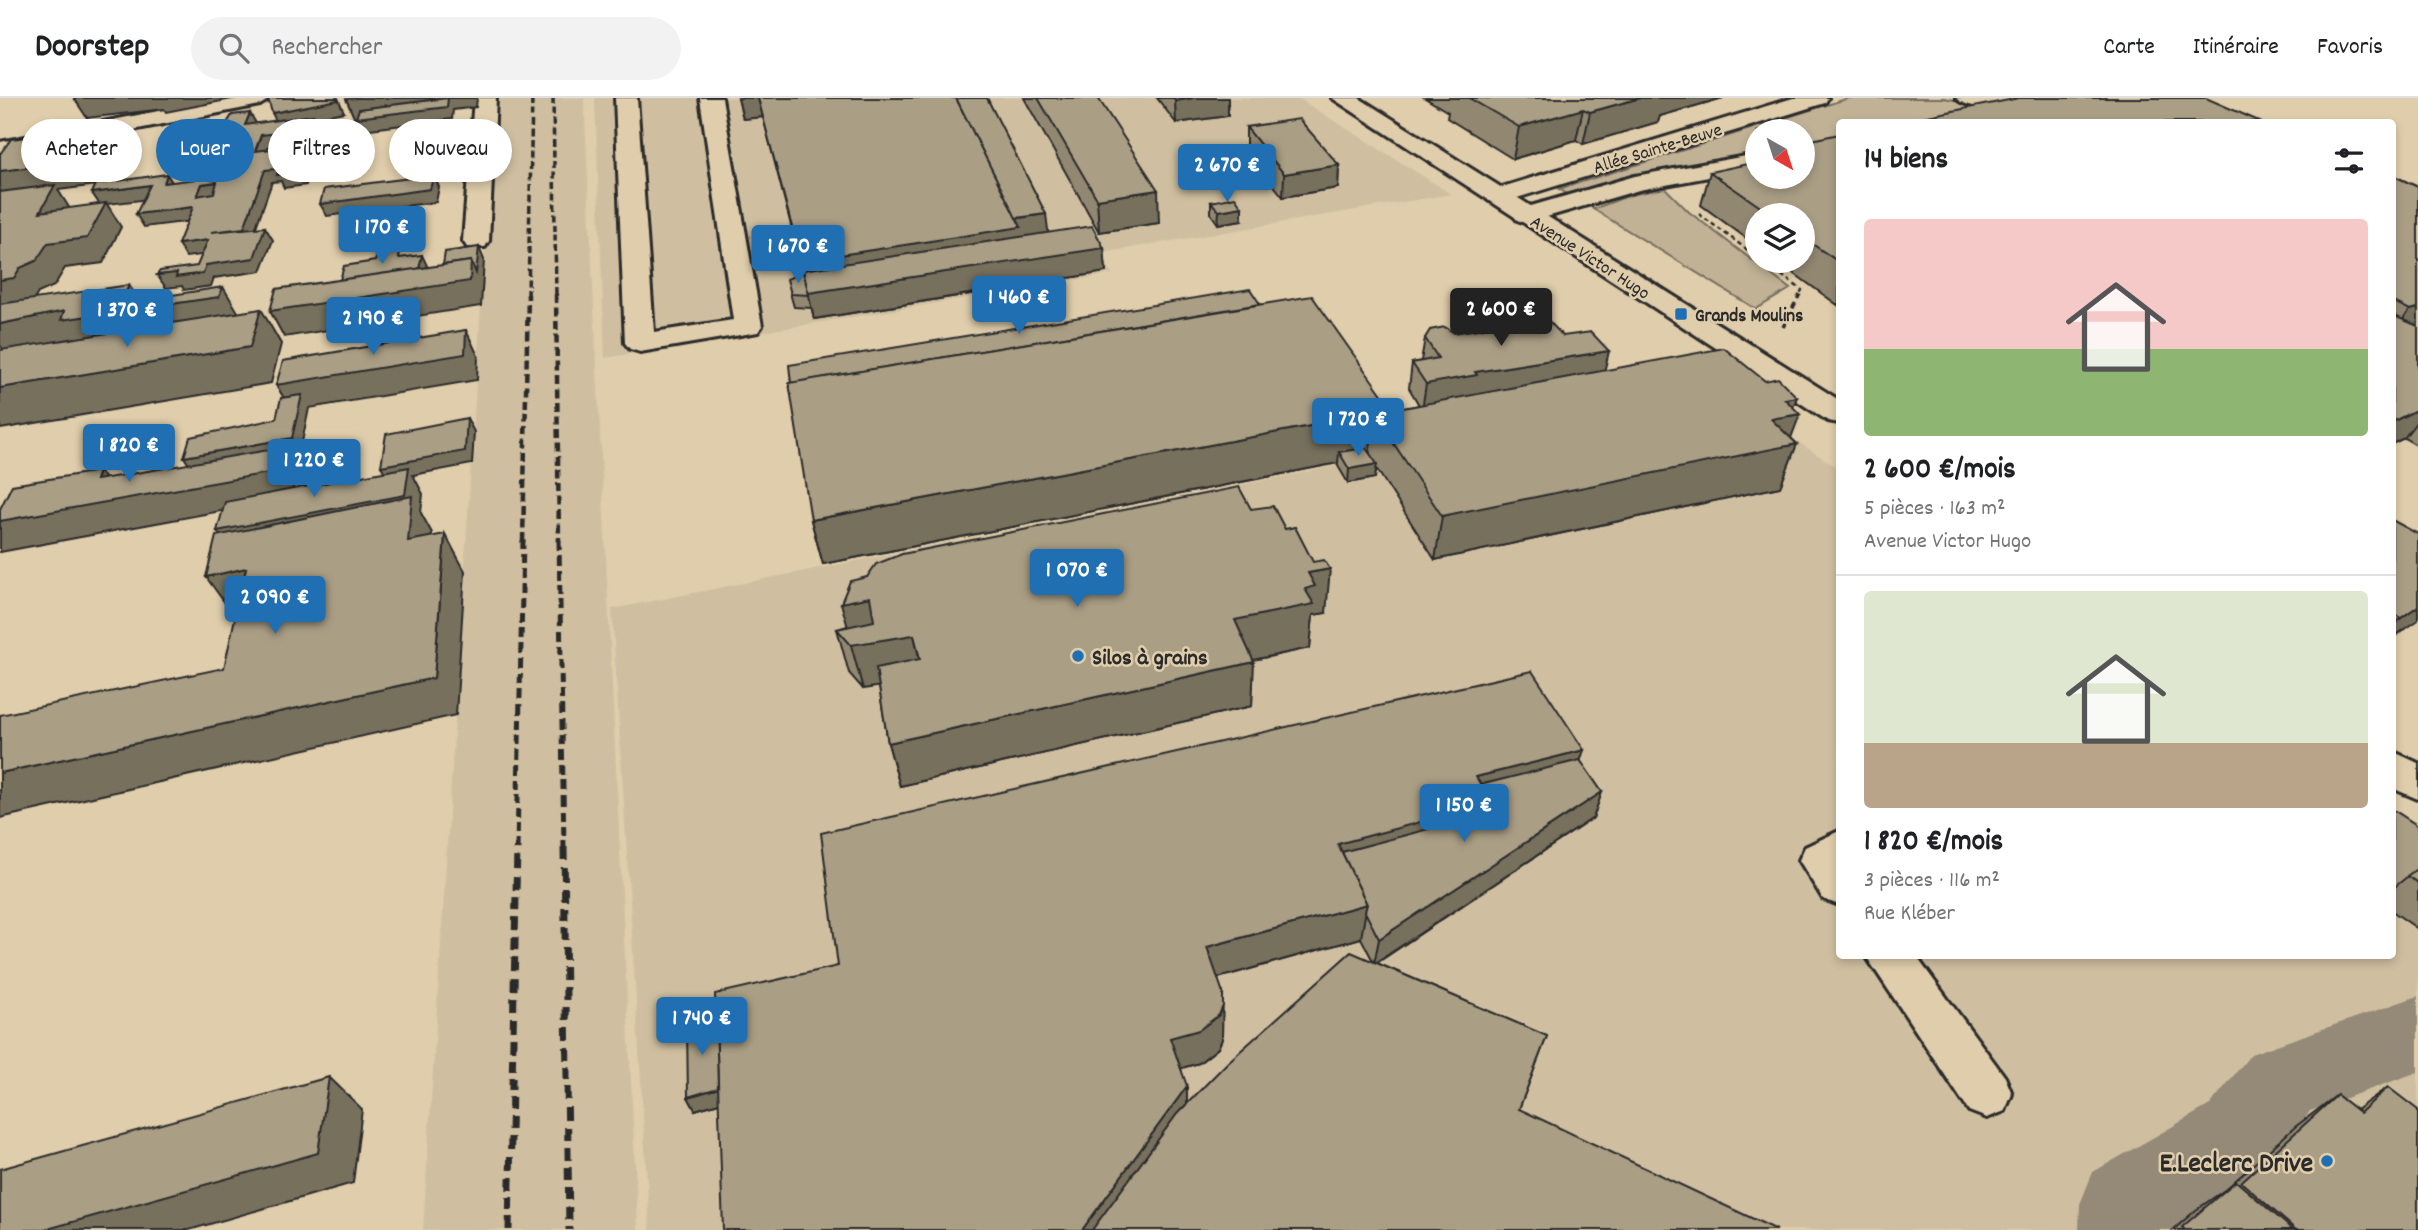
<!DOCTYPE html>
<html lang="fr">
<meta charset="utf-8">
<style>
:root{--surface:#fff;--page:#f2f2f2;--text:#202124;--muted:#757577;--line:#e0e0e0;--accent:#1f6fb2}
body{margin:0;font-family:Dekko,sans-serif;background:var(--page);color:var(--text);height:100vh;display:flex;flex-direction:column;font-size:26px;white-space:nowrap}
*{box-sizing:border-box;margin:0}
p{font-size:23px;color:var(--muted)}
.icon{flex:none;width:38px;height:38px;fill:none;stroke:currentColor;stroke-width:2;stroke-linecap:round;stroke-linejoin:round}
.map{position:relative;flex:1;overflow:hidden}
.sheet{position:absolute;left:1836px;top:21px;width:560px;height:840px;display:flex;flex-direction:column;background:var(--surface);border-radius:7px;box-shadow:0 4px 10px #0003}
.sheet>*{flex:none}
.hud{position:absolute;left:21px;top:21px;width:665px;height:63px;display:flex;gap:14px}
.needle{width:46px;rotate:141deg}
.fabs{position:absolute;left:1745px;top:21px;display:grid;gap:14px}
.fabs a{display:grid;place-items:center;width:70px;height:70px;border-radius:50%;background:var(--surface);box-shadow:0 4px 10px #0003;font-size:35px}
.price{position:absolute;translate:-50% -60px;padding:0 16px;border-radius:7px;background:var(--accent);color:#fff;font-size:23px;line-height:46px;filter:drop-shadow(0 2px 4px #0008)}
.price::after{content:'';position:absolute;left:50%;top:42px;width:21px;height:16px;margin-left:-10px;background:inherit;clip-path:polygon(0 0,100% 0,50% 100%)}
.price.on{background:#222;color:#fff}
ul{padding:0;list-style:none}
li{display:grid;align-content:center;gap:14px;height:371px;padding:0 28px}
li+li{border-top:2px solid var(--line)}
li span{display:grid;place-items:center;height:217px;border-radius:7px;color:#555}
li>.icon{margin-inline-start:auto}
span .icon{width:126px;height:126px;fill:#fffc;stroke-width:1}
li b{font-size:30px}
h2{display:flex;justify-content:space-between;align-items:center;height:84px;padding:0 28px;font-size:30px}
.tag{padding:0 24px;border-radius:32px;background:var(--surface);box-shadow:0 4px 10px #0003;font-size:24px;line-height:63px}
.tag.on{background:var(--accent);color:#fff}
header{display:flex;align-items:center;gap:42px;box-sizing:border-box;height:98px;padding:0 35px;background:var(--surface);border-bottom:2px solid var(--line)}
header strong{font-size:33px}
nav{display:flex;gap:38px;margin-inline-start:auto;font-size:24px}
.search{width:490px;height:63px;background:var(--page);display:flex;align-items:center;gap:18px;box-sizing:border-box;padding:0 24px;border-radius:38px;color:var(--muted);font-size:26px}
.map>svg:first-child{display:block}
</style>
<header>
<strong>Doorstep</strong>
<div class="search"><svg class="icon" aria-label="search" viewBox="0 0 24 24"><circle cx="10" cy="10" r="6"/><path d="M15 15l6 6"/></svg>Rechercher</div>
<nav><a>Carte</a><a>Itinéraire</a><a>Favoris</a></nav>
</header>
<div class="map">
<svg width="2418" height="1132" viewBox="0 0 2418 1132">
<rect width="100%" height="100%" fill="#dfcdab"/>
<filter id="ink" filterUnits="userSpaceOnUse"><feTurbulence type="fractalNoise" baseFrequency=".0143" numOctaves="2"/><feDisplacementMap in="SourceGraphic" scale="14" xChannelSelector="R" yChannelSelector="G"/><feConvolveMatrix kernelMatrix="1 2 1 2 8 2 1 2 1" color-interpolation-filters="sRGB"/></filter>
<g filter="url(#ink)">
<g fill="#cfbfa0">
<path d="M494 0H584L638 1132H423Z"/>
<path d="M595 0H1298L1451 96 1101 155 1112 176 605 260Z"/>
<path d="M1720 292 1839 371V858H2392V738L2418 755V1132H650L612 511Z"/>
</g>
<g fill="#c1b296" stroke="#766e60" stroke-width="2">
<path d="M1849 0H1944L1984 8 1941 24H1839V41L1803 47 1802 33H1757V55L1667 71 1569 97 1559 91Z"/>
<path d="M1665 90 1689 114 1790 191 1756 211 1593 111 1631 97Z"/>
</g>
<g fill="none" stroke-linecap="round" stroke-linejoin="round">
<path fill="#958a78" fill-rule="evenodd" d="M2418 898V974L2310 1013 2272 1067 2171 1132H2079L2080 1106 2093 1074 2210 1007 2251 956Z"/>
<g stroke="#2b2b2b" stroke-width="6">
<g id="minor">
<path d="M225 0H271L260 7 0 58V44Z"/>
<path d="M474 0H496L489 143 485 149H467L463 143Z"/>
<path d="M615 0H637L654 234 733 222 700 0H722L762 228 758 234 640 254 630 251 625 245Z"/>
<path d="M1793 0H1828L1825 5 1507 103H1489L1485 98 1489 93Z"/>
<path d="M1956 0H2014L2015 2C2007 13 1964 11 1956 0Z"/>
<path d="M1757 56V70L1639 92 1526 125 1517 122 1513 117 1517 112 1635 78Z"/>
<path d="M1839 733V807L1823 801 1799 762 1805 749Z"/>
<path d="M1866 858H1916L2005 979 2012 996 2005 1013 1987 1020 1969 1013Z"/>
</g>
</g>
<g stroke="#2b2b2b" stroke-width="6">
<g id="major">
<path d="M1332 0H1359L1839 302V325L1828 323Z"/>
<path d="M2392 653 2418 665V701L2392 690Z"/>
</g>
</g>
<g stroke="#2b2b2b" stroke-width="2.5" stroke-dasharray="4.5 3.5" stroke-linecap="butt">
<path d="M1699 116 1757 159"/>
<path d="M1762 163 1802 192 1799 198"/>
</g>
<path stroke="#2b2b2b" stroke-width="3.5" stroke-dasharray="6 4.5" stroke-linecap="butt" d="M1783 229 1800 196"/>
<use href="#minor" fill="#dfcdab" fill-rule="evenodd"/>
<use href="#major" fill="#dfcdab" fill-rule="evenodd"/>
<g stroke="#2b2b2b" stroke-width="3.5" stroke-dasharray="7 3.5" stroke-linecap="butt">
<path d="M553 0 556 198"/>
<path d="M528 198 532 0"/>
</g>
<g stroke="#2b2b2b" stroke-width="4.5" stroke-dasharray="9 4.5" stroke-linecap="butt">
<path d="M556 196 559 444"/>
<path d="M523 444 528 196"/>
</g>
<g stroke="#2b2b2b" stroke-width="5" stroke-dasharray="10 5" stroke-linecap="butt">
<path d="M559 442 564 751"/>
<path d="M517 751 523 442"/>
</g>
<g stroke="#2b2b2b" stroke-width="7" stroke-dasharray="13 7" stroke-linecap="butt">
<path d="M564 749 569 1132"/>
<path d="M509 1132 517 749"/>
</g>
</g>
<g fill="#928872" stroke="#2b2b2b" stroke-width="2" fill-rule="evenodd">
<path d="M738 0H987L1048 135 1104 150 1106 174 814 221 812 210 794 209 790 195 803 174 763 19 743 21Z"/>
<path d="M1024 0H1098L1159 125 1099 134Z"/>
<path d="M1157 0H1228V18L1176 25Z"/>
<path d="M1425 0H1723L1660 18 1658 24 1583 46 1576 42 1513 61 1447 20 1448 14Z"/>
<path d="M1246 29 1339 67 1338 90 1283 99 1246 52Z"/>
<path d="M1839 36V208L1777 163H1802V117H1757V148L1701 107 1710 74 1757 79Z"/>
<path d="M2392 77 2418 89V348L2404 340 2392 346Z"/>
<path d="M1211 104 1242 122 1218 126 1211 116Z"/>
<path d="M1260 206 1393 312 1419 307 1409 290 1412 265 1421 263 1425 240 1514 225 1516 218 1563 238 1604 273 1793 309 1791 340 1797 346 1780 389 1435 462 1376 370 1375 380 1348 385 1338 368V365L823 466 811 422Z"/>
<path d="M1251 411 1326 515 1313 517 1310 550 1253 562 1252 608 900 688 888 645 879 588 863 591 849 575 837 531Z"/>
<path d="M2392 422 2418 522 2392 540Z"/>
<path d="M1580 662 1602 694 1593 720 1377 865 1547 938 1519 1011 719 1005 695 1012 716 920 838 868ZM1361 840 1373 863 1187 1006 1181 970 1199 965 1218 950 1222 941 1218 880Z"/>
<path d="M2392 711 2418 728V831L2392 813Z"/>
<path d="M2388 989 2418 1132H2173L2196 1112 2226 1091 2295 1029 2337 997 2356 1012Z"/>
</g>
<g fill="#776f5d" stroke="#2b2b2b" stroke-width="2">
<path d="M74 0H237L166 14 164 11 87 20Z"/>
<path d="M338 0 344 14 314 20 318 29 317 34 312 35 308 44 267 49 262 66 255 53 261 37 306 22 278 27 272 15Z"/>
<path d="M357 0H477L476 9 453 12 452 21 362 32 358 24H356L346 1Z"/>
<path d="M738 0H758L763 19 743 21Z"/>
<path d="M1193 0H1228V18L1176 25 1175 3Z"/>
<path d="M1640 0H1723L1660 18 1658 24 1583 46 1590 14Z"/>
<path d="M1583 11 1576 42 1513 61 1519 29Z"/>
<path d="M250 15 257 27H245Z"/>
<path d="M95 34 104 49 106 45 121 42 129 55 113 85 58 92 70 111 40 114 0 97V73L89 44Z"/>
<path d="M313 41 319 54 318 58 287 62 288 64 284 76 302 67 308 80 306 87 284 90 281 83 272 84 251 143 219 147 265 72 276 51Z"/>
<path d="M1339 67 1338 90 1283 99 1284 76Z"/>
<path d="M167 76 175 89 164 85Z"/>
<path d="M434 77 439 89 436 104 327 118 320 106Z"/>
<path d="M217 84 224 96 197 98 202 86Z"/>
<path d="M150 87 158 100 107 106 121 129 103 165 65 170 54 188 38 195 32 205 0 210V182L20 170 48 145 100 107 92 95Z"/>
<path d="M1158 92 1159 125 1099 134 1097 101Z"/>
<path d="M193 109 200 122 144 129 136 116Z"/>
<path d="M1242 109V122L1218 126 1219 113Z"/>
<path d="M1046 116 1049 140 1104 150 1106 174 814 221 801 163 1013 121Z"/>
<path d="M265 129 273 142 261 173 214 180 211 188 184 192 182 188 166 190 157 177 206 167Z"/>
<path d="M208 142 216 155 186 159 178 146Z"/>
<path d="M479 149 484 162 481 208 284 239 270 213 422 157 428 170 471 163Z"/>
<path d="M129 187 144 210 223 189 238 214 234 225 79 247 74 240 6 255 0 247V226L64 213 121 205Z"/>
<path d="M2418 210V237H2392L2410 212Z"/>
<path d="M261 211 281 246 271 285 0 331V290Z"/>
<path d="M466 232 478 258 477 282 309 310 300 354 284 357 296 376 291 400 0 454V423L96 382 99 373 119 399 193 373 184 359 292 340V313L276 287Z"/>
<path d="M1609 253 1603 279 1422 312 1426 286 1475 274Z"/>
<path d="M1797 299 1790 318 1800 316 1788 348 1797 346 1780 389 1435 462 1442 418 1771 321 1785 301Z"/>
<path d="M2418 311V322L2404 340 2392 346V324Z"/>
<path d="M1374 316 1369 359 1339 354 1338 365 823 466 811 422Z"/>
<path d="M467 320 474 334 472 366 413 377 423 396 421 415 432 435 429 480 236 459 217 433 389 382 381 368Z"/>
<path d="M1377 366 1375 380 1348 385 1349 371Z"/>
<path d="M445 436 465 473 456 617 0 720V675L434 580Z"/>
<path d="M246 470 272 507 233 516 206 479Z"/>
<path d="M1330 471 1326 515 1313 517 1310 550 1234 566 1235 522 1305 491 1308 475Z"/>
<path d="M870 499 914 537 924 581 863 591 851 547H853L841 505Z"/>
<path d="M2418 508V522L2392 540V529L2401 520Z"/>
<path d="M1254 564 1252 608 900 688 888 645Z"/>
<path d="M1584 652 1572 688 1483 741 1336 756 1338 746 1476 679Z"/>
<path d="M1602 694 1593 720 1374 866 1379 841Z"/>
<path d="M1367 806 1361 840 1207 883V849Z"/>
<path d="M1223 895 1222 941 1218 950 1199 965 1172 973 1170 940Z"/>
<path d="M329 979 362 1011 353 1085 189 1132H44Z"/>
<path d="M729 987 736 1000 695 1012 688 999Z"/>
<path d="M1187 988V1019L1107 1132H1082Z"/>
</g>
<g fill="#aa9e85" stroke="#2b2b2b" stroke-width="2" fill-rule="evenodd">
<path d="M268 0H337L338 2 272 15Z"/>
<path d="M448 0 447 9 356 20 359 11Z"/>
<path d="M758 0H956L1021 129 801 163Z"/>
<path d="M956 0H987L1046 116 1016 120Z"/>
<path d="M1038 0H1098L1158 92 1097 101Z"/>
<path d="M1173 0H1193L1175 3Z"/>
<path d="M1469 0H1640L1590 14 1583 11 1519 29Z"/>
<path d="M2019 0H2206L2261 24H1897Z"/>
<path d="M250 15 245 27 313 17 311 22H306L302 32 261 37 255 53 271 51 273 47 313 41 312 46 276 51H281L275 71 265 72 244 130 211 134 265 129 254 160 206 167 203 175 176 179 177 175 157 177 160 173 197 168 208 142 178 146 193 109 136 116 150 87 92 95 96 86 167 76 164 85 204 80 211 62 205 63 206 59 232 17ZM217 84 214 95 197 98 202 86Z"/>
<path d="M1299 21 1339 67 1284 76 1246 29Z"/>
<path d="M95 34 89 44 96 47 106 45 98 61 0 73V56L11 41 54 36 50 42Z"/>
<path d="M1839 36V164L1802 139V117H1772L1710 74 1757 64V79H1802V44Z"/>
<path d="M121 42 113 56 106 45 101 46V45Z"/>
<path d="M302 67 300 74 277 77 279 70Z"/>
<path d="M434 77 430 91 320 106 324 91Z"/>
<path d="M2392 77 2418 89V210L2410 212 2392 203Z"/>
<path d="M55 87 40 114 106 105 87 140 48 145 36 163 20 170 14 180 0 182V94Z"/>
<path d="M1235 99 1242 109 1219 113 1211 104Z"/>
<path d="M1092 128 1104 150 808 195 803 172Z"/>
<path d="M479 149 476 175 471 163 443 167 445 154Z"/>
<path d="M400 154 399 160 422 157 419 171 340 182 344 168 375 163 377 157Z"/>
<path d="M471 163 470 183 270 213 276 191Z"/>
<path d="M803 174 809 197 791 196 787 181Z"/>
<path d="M129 187 121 205 223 189 219 199 61 222 64 213 0 226V206Z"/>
<path d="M1250 191 1260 206 791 285 789 267Z"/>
<path d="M1312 198 1393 312 1724 250 1765 283 1778 280 1797 299 1785 301 1800 316 1771 321 1797 346 1442 418 1374 316 811 422 789 285Z"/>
<path d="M261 211 250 249 0 290V252Z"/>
<path d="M1531 215 1546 220 1563 238 1591 234 1609 253 1475 274 1477 277 1426 286 1412 265 1438 260 1425 240 1430 232 1445 229 1454 235 1515 225 1516 218Z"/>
<path d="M2392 217 2418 228V311L2392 324Z"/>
<path d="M466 232 465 256 276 287 283 263Z"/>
<path d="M302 297 292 340 184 359 190 339 276 321 281 300Z"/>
<path d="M467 320 465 353 381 368 386 336Z"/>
<path d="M280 350 274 374 0 423V411L12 387 99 373 96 382Z"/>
<path d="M1366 350 1377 366 1349 371 1339 354Z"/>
<path d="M409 369 405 397 217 433 225 404Z"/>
<path d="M1239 389 1251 411 1273 408 1285 431 1295 429 1313 464 1324 462 1330 471 1308 475 1315 488 1305 491 1314 506 1235 522 1254 564 888 645 876 570 920 561 914 537 851 547 837 531 874 523 870 499 841 505 850 483 867 479 876 466 902 456Z"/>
<path d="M412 398 408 443 445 436 434 580 0 675V617L224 570 246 470 206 479 216 438Z"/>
<path d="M2392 422 2418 436V508L2401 520 2392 515Z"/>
<path d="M1532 573 1584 652 1476 679 1492 705 1338 746 1367 806 1207 849 1223 895V908L1219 917 1199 932 1170 940 1187 988 1082 1132H723L715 896 838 868 821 735Z"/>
<path d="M1580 662 1602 694 1379 841 1365 814 1367 806 1342 754 1489 715 1492 705 1480 687Z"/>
<path d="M2392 711 2418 728V770L2392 791Z"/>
<path d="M2418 770V785L2407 778Z"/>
<path d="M1351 854 1547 938 1519 1011 1777 1132H1092L1177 1016 1227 965Z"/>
<path d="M716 920 718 990 688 999 687 928Z"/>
<path d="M329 979 318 1055 44 1132H0V1071Z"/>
<path d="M2388 989 2418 1012V1132H2296L2241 1084 2337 997 2360 1015Z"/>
<path d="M2236 1083 2293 1132H2185L2182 1129Z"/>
</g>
</g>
<g fill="#1f6fb2" stroke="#dfcdab" stroke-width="2.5">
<rect x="1674" y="209" width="14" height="14" rx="3.5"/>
<circle cx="1078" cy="558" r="7"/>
<circle cx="2327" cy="1063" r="7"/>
</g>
<g text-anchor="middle" stroke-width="5" stroke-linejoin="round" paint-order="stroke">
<g font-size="19" fill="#2b2b2b" stroke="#dfcdab">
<text transform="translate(1657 49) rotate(-17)" y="7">Allée Sainte-Beuve</text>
<text transform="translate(1591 158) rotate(33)" y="7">Avenue Victor Hugo</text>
</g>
<g font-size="19" font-weight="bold" fill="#2b2b2b" stroke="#dfcdab" text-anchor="start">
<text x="1695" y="223">Grands Moulins</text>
</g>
<g font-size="23" font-weight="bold" fill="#2b2b2b" stroke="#dfcdab" text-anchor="start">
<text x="1092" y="566">Silos à grains</text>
</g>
<g font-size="28" font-weight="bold" fill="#2b2b2b" stroke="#dfcdab" text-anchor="end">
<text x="2313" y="1073">E.Leclerc Drive</text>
</g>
</g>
</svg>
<div class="fabs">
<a><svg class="needle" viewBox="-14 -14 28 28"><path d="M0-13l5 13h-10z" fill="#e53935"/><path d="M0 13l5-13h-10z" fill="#757577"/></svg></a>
<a><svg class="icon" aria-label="layers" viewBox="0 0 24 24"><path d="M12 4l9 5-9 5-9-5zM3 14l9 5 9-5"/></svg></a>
</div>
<b class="price" style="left:1227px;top:106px">2 670 €</b>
<b class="price" style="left:382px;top:168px">1 170 €</b>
<b class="price" style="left:798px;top:187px">1 670 €</b>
<b class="price" style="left:1019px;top:238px">1 460 €</b>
<b class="price on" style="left:1501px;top:250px">2 600 €</b>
<b class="price" style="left:127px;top:251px">1 370 €</b>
<b class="price" style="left:373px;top:259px">2 190 €</b>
<b class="price" style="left:1358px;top:360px">1 720 €</b>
<b class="price" style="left:129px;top:386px">1 820 €</b>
<b class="price" style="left:314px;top:401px">1 220 €</b>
<b class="price" style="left:1077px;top:511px">1 070 €</b>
<b class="price" style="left:275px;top:538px">2 090 €</b>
<b class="price" style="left:1464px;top:746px">1 150 €</b>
<b class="price" style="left:702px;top:959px">1 740 €</b>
<div class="hud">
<a class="tag">Acheter</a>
<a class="tag on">Louer</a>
<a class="tag">Filtres</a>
<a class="tag">Nouveau</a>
</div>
<section class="sheet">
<h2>14 biens<svg class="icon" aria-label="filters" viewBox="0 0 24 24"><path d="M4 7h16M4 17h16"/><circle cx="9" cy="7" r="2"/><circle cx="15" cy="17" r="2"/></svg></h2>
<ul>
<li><span style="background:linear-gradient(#f6c9c9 60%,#8fb573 0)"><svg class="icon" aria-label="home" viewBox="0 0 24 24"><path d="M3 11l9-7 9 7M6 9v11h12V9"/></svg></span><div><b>2 600 €/mois</b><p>5 pièces · 163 m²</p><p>Avenue Victor Hugo</p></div></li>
<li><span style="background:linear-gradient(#dfe7d0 70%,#b9a48a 0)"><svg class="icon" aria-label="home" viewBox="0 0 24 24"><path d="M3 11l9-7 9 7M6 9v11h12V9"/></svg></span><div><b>1 820 €/mois</b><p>3 pièces · 116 m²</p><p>Rue Kléber</p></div></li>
</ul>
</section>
</div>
